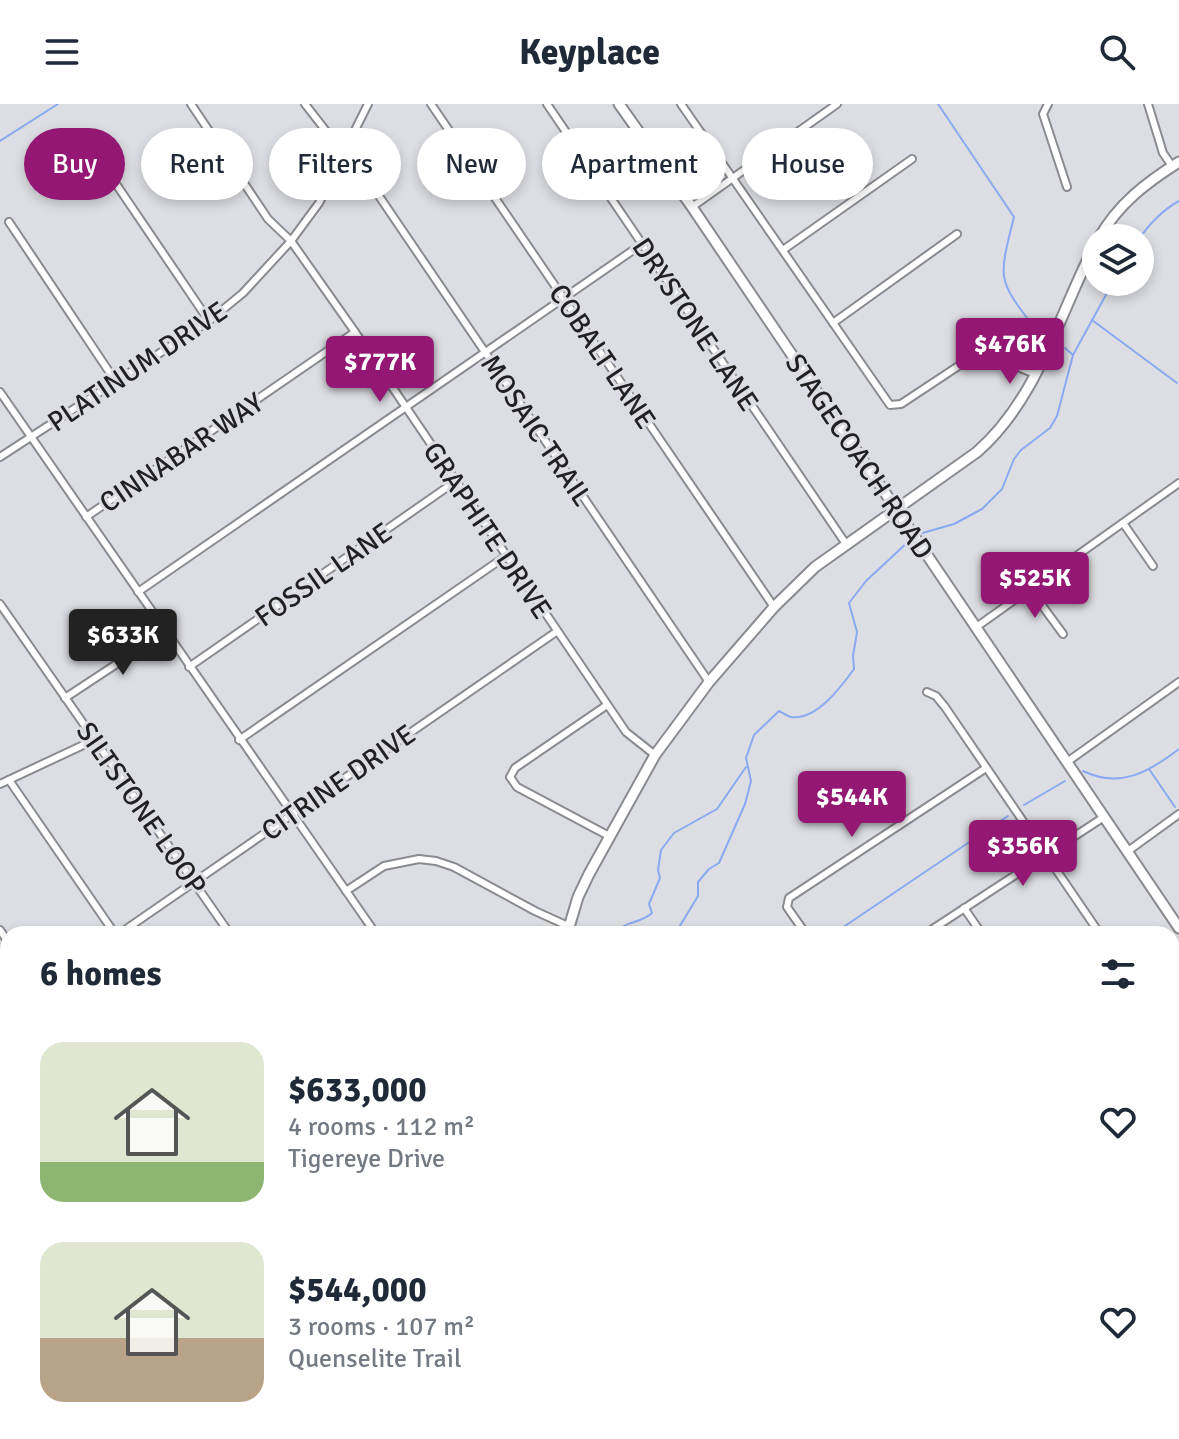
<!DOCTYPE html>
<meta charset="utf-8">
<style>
:root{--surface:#fff;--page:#f2f2f3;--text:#1f2937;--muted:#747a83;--accent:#941873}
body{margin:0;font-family:Signika,sans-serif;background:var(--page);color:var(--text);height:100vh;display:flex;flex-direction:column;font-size:30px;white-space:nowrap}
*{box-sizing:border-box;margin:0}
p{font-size:26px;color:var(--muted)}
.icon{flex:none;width:44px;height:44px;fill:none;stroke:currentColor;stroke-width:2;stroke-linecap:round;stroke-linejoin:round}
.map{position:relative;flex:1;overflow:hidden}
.panel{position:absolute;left:0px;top:822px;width:1180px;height:514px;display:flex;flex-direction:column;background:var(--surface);border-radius:24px 24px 0 0;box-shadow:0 4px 12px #0003}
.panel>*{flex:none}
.top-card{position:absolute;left:24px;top:24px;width:1132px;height:72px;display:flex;gap:16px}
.controls{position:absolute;left:1082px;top:120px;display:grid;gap:16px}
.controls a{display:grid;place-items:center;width:72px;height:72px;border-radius:50%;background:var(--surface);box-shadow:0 4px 12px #0003;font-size:40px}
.price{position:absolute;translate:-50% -68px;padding:0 18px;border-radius:8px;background:var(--accent);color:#fff;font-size:26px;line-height:52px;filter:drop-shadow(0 2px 4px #0008)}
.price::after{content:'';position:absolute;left:50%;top:48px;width:24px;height:18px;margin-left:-12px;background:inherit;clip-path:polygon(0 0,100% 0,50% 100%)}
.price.selected{background:#222;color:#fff}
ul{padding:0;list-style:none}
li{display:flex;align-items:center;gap:24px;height:200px;padding:0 40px}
li span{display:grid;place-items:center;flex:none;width:224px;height:160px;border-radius:24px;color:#555}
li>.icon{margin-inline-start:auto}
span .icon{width:96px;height:96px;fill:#fffc;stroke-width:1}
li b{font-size:34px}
h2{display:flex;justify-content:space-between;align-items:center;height:96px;padding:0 40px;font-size:34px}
.chip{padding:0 28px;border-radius:36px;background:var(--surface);box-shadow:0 4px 12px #0003;font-size:28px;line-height:72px}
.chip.selected{background:var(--accent);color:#fff}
header{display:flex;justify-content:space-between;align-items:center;height:104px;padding:0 40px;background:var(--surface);font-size:36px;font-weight:700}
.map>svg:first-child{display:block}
</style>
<header><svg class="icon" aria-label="menu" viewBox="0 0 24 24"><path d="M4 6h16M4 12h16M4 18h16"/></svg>Keyplace<svg class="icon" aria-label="search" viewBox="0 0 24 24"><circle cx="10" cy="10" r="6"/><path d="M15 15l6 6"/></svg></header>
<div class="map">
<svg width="1179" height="1335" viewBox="0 0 1179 1335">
<rect width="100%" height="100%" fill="#dddee3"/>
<g fill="#87bfa2">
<path d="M1179 1054V1278L1172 1279V1059Z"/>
<path d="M735 1328H767L770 1332 790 1328H979L936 1330 929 1335H724L731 1334Z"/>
</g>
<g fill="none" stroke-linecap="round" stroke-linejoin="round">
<g stroke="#89aaf2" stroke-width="2">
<path d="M938 0 1014 113C997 180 998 175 1039 230"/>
<path d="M0 37 58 0"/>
<path d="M1140 134C1149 120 1164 105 1179 97"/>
<path d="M1092 216 1177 279"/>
<path d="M1065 244 1073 251"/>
<path d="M919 430 954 420 982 405 1002 385 1014 355 1021 346 1050 324 1057 312 1073 251 1113 178"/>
<path d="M1149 665 1175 703"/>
<path d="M1083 667C1120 685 1149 668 1179 645"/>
<path d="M1024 701 1065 677"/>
<path d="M614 830C624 817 642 819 652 809L649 800 660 774 658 766 661 746 674 729 717 705 746 663"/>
<path d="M675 830 698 792V778L709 765 719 759 745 700 751 677 746 654 754 631 779 607C783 609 787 612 791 613 816 617 841 583 854 565L853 552 857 528 849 499 866 477 910 436"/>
<path d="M833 830 1008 712"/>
<path d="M1172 1164 1179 1168"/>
<path d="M1172 1262 1179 1259"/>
<path d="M429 1335 455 1328"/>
<path d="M871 1335 873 1328"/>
</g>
<g stroke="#8a8b90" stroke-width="10">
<g id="street">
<path d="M191 0 268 115 291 137 355 228 626 628 655 651"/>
<path d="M305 0 343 49 360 64 709 578"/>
<path d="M431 0 774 503"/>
<path d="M547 0 846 440"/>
<path d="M681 0 890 301 901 300 975 251 998 255 1035 270"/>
<path d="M1048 0 1043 10 1067 83"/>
<path d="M1148 0 1163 49 1172 62"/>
<path d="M95 49 209 217"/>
<path d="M692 103 837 0"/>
<path d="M9 118 116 278"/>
<path d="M783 146 912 55"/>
<path d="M833 219 957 130"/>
<path d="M0 288 376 830"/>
<path d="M0 353 209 217 243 189 291 137 319 99 368 0"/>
<path d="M86 413 355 228"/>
<path d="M1123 419 1153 462"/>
<path d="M1030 485 1063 530"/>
<path d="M138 488 642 140"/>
<path d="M0 500 230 830"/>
<path d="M975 524 1179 379"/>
<path d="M189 563 456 377"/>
<path d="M927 588 936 592 945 603 1100 830"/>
<path d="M65 594 165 528"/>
<path d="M607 601 515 664 510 673 517 683 609 732"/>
<path d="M239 636 506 452"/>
<path d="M1067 658 1179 578"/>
<path d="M9 676 115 830"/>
<path d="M0 680 94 636"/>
<path d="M1128 747 1179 710"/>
<path d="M346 787 384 762 419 755 436 757 454 763 535 807 568 822"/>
<path d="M964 804 982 830"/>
<path d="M0 826 8 838"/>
<path d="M119 830 556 528"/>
<path d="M806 830 787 803 789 794 986 664"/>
<path d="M925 830 1104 713"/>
<path d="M0 911 8 906"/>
<path d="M1172 952 1179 976"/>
<path d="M0 990 8 1001"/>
<path d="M1172 998 1179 993"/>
<path d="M0 1152 8 1164"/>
<path d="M0 1316 8 1328"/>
<path d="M8 1328 13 1335"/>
<path d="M121 1328 126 1335"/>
<path d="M234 1328 239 1335"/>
<path d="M1174 1335 1179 1334"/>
</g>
</g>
<g stroke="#8a8b90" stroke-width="13">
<g id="secondary">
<path d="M619 0 692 103 1179 824"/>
<path d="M1099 134C1118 100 1147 78 1179 58"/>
<path d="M567 830 578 793 589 770 655 651 709 578 774 503 815 463 977 348C1039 294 1059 209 1096 139"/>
<path d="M329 1335 335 1328"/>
</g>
</g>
<use href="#street" stroke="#fff" stroke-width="6"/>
<use href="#secondary" stroke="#fff" stroke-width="9"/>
</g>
<g text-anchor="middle" stroke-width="6" stroke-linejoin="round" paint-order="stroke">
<g font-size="28" fill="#212123" stroke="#dddee3">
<text transform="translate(696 220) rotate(56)" y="10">DRYSTONE LANE</text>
<text transform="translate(603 252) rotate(56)" y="10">COBALT LANE</text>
<text transform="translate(137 262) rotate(-34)" y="10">PLATINUM DRIVE</text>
<text transform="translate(537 326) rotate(56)" y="10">MOSAIC TRAIL</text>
<text transform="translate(181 348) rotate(-34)" y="10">CINNABAR WAY</text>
<text transform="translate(860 352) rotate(56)" y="10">STAGECOACH ROAD</text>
<text transform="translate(488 426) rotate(56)" y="10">GRAPHITE DRIVE</text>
<text transform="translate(323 470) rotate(-35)" y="10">FOSSIL LANE</text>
<text transform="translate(338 678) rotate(-35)" y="10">CITRINE DRIVE</text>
<text transform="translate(142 704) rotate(55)" y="10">SILTSTONE LOOP</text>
</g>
</g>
</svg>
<div class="controls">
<a><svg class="icon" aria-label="layers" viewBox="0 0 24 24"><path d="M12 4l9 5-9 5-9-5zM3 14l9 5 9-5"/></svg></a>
</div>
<b class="price" style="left:1010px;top:282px">$476K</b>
<b class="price" style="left:380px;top:300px">$777K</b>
<b class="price" style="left:1035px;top:516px">$525K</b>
<b class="price selected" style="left:123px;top:573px">$633K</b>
<b class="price" style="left:852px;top:735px">$544K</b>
<b class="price" style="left:1023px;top:784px">$356K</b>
<div class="top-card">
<a class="chip selected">Buy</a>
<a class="chip">Rent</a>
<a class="chip">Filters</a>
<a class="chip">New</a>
<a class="chip">Apartment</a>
<a class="chip">House</a>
</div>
<section class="panel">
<h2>6 homes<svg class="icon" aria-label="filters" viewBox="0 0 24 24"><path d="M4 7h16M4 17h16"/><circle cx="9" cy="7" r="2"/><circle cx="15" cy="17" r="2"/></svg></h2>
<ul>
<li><span style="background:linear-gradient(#dfe7d0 75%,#8fb573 0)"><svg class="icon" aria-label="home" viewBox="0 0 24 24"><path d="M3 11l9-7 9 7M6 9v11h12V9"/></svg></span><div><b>$633,000</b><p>4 rooms · 112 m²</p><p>Tigereye Drive</p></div><svg class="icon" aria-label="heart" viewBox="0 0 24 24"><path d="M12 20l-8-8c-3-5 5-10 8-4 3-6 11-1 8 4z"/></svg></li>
<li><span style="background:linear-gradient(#dfe7d0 60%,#b9a48a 0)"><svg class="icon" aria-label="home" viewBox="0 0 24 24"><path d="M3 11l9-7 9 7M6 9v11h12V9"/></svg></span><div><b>$544,000</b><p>3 rooms · 107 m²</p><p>Quenselite Trail</p></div><svg class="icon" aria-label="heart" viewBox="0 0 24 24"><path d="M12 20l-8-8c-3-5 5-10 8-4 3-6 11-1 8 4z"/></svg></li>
</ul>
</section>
</div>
